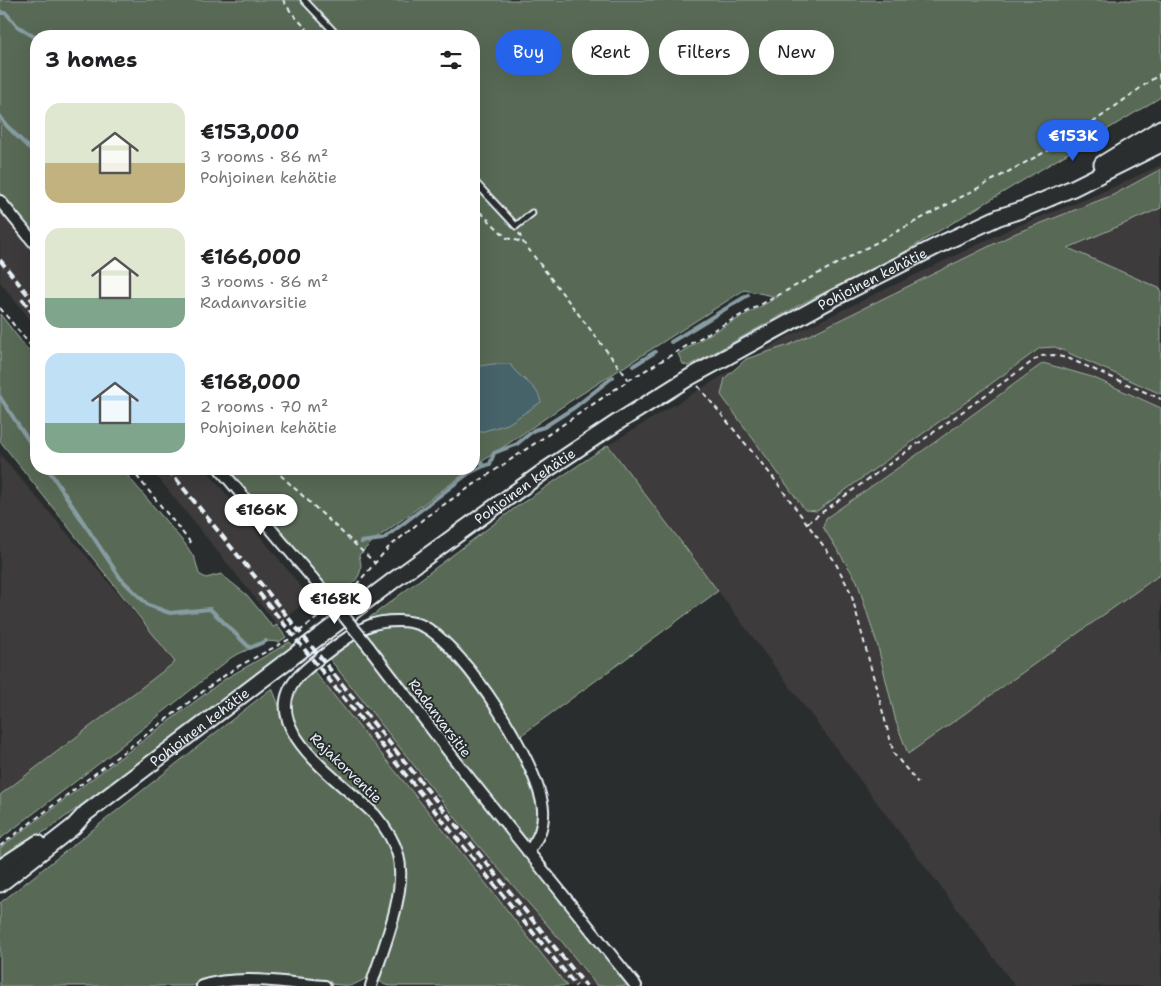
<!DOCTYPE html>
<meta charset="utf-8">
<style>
:root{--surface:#fff;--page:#f6f6f6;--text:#202124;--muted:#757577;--accent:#2563eb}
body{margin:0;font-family:"Shantell Sans",sans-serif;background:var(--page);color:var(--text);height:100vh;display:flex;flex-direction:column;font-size:19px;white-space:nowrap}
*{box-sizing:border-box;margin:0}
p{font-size:16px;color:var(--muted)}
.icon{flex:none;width:28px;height:28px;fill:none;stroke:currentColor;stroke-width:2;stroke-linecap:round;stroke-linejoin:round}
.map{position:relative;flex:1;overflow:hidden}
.sheet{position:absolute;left:30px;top:30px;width:450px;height:445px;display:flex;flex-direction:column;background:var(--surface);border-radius:20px;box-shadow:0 5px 20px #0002}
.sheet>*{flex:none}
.top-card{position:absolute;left:495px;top:30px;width:475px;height:45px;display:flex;gap:10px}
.price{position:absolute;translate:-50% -42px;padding:0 11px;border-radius:18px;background:#fff;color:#222;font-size:16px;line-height:32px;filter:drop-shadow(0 1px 2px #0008)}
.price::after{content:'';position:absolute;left:50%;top:30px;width:15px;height:11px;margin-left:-8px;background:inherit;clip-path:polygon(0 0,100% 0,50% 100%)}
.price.on{background:var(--accent);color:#fff}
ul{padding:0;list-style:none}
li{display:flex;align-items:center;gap:15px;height:125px;padding:0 15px}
li span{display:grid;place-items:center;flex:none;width:140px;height:100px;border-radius:15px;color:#555}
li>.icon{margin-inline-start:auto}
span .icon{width:60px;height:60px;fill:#fffc;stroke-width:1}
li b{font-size:21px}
h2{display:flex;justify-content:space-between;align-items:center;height:60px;padding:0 15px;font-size:21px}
.chip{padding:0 18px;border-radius:22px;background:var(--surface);box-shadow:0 5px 20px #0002;font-size:18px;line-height:45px}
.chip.on{background:var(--accent);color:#fff}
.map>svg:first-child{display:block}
</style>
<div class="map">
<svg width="1161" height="986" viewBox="0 0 1161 986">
<rect width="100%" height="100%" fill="#2a2d2e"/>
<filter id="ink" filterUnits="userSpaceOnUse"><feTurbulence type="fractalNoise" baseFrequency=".02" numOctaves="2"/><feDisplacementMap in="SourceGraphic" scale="10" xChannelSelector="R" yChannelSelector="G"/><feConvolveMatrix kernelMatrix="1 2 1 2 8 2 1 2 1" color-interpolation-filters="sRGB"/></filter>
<g filter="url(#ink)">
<g fill="#3e3b3b">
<path d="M1161 165V986H1015L608 445 785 338 1012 228 1089 198Z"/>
<path d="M0 211 36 256V327L0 282Z"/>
<path d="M0 454 176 662 0 795Z"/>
<path d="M151 469H206L310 598 277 625Z"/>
<path d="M356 656 622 986H567L457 847 322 682Z"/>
</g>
<g fill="#586a54" stroke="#a0aea6">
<path d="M0 0H1161V97L896 257 805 302 699 361 688 366 683 364 678 354 710 334 778 297 744 290 569 402 474 467V36H36V237L0 194Z"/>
<path d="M1161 169V208L1068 248 1161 289V394L1055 347 1040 348 817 511 805 510 721 395 725 378 746 359 789 345 1016 233 1113 195Z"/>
<path d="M0 314 36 360V469H122L186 545 195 559 199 574 206 578 221 574 247 595 273 627 277 625 286 637 279 642 266 641 232 657 101 762 0 839V795L175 662 0 441Z"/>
<path d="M1043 363 1092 377 1161 408V574L908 754 896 722 878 647 857 581 823 527 826 518 935 442Z"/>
<path d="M608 445 718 591 519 737 429 624C408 614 387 611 365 621L515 508Z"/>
<path d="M229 469H471L373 541 359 555C366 578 352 583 337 597L325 583 322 585Z"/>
<path d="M387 624C396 625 408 625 417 628 453 640 535 764 539 802 540 815 539 827 532 838L522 839 430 721 364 631Z"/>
<path d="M355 638 549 882 561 904 568 908 630 986H597L563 943 470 836 328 657Z"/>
<path d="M290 642 294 647 53 826 0 861V848L225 679Z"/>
<path d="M313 670 457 847 567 986H394C386 986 382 985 378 978L403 860C389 839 376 816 360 797 342 775 284 731 291 700 293 687 303 679 313 670Z"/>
<path d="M272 688 290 732 374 820 391 843 398 875 389 919 372 971 367 978 351 986 258 977 199 983 193 986H0V903Z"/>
</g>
<path fill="#47636b" stroke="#879ca3" d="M492 364H510C517 378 538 384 541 402L508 424 474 434V367Z"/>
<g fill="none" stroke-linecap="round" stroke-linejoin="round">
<g stroke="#879ca3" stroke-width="4">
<path d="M0 11 2 13H6L17 26 36 38"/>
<path d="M0 116 6 125 36 155"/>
<path d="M671 342 748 295"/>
<path d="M633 366 655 352"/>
<path d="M0 397 36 452"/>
<path d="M484 466 490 464 494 453 517 444 534 430 544 427 575 407 613 377"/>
<path d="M48 469 121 579 148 605 170 613 210 609 250 648 266 641"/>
<path d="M361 542 383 539 469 473 484 466 474 454"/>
</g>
<g stroke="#e8f1f8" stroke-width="9">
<g id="lane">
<path d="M304 0 338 36"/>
<path d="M474 181 516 226 532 213"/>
</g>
</g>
<g stroke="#e8f1f8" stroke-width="14">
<g id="street">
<path d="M0 201 36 245"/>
<path d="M220 469 320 587"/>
<path d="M369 647 462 769 636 986"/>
<path d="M202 986C239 974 287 983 325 986"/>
<path d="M371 986C382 951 408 891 398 855 394 840 385 827 375 815 346 784 251 727 299 676 313 662 350 634 368 626 377 622 389 621 398 621 407 621 417 623 425 627 466 650 538 762 543 809 544 826 539 838 528 852"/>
</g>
</g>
<g stroke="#e8f1f8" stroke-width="19">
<g id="secondary">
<path d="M1102 164 1161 128"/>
<path d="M0 868 38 843"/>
<path id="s1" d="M0 884 73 827 86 813 394 580 546 470 618 422 690 377 834 298 945 242 999 217 1021 210 1073 188 1161 144"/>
</g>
</g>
<g stroke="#e8f1f8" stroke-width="2" stroke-dasharray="5 4" stroke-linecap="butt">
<path d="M283 0 291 12 313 36"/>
<path d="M1159 75 1161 89"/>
<path d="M474 206 507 238 523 242"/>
<path d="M519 233 523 242 629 380"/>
<path d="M0 308 36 352"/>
<path d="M698 386 772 476 834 560 851 593 894 754 918 783"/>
<path d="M131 469 191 543"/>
<path d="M274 469 375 563"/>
<path d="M807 523 1040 356 1054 355 1070 359 1161 399"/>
<path d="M343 597 356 585 388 548 427 516 629 380 717 328 1073 137 1161 73"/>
<path d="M0 846 218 680 237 667 288 640 326 611"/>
</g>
<use href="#lane" stroke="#2a2d2e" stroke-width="5"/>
<use href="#street" stroke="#2a2d2e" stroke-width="10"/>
<use href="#secondary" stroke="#2a2d2e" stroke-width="15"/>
<g stroke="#e8f1f8" stroke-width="4" stroke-dasharray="8 4" stroke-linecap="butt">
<path d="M0 260 36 305"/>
<path d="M22 299 36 317"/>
<path d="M168 469 586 986"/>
<path d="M259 593 576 986"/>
</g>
<g stroke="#e8f1f8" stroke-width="14" stroke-linecap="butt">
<path id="street-bridge" d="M320 587 369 647"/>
</g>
<use href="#street-bridge" stroke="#2a2d2e" stroke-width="10"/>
</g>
</g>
<g text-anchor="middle" stroke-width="4" stroke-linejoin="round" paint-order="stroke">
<g font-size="14" fill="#e8f1f8" stroke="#2a2d2e">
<text dy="5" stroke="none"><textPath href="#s1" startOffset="1064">Pohjoinen kehätie</textPath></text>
<text dy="5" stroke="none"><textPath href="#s1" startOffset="659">Pohjoinen kehätie</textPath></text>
<text transform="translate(440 718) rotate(53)" y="5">Radanvarsitie</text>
<text dy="5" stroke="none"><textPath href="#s1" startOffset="254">Pohjoinen kehätie</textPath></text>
<text transform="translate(346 768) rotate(44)" y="5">Rajakorventie</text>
</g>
</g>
</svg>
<b class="price on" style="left:1073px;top:162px">€153K</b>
<b class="price" style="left:261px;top:536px">€166K</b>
<b class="price" style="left:335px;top:625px">€168K</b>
<div class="top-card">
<a class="chip on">Buy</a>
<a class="chip">Rent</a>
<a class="chip">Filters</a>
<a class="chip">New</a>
</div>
<section class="sheet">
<h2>3 homes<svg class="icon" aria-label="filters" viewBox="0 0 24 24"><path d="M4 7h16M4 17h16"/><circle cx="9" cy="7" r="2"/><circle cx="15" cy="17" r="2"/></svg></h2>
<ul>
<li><span style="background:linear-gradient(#dfe7d0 60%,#c2b280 0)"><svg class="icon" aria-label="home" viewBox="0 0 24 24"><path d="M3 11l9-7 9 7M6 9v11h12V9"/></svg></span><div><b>€153,000</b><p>3 rooms · 86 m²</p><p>Pohjoinen kehätie</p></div></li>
<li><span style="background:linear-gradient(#dfe7d0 70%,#7fa58c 0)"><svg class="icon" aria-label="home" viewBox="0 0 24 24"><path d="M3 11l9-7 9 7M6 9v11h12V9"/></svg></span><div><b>€166,000</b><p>3 rooms · 86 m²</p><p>Radanvarsitie</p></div></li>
<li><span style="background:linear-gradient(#bfe0f5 70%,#7fa58c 0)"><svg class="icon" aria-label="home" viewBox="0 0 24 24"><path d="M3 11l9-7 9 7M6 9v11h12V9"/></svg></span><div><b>€168,000</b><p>2 rooms · 70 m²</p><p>Pohjoinen kehätie</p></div></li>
</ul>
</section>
</div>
